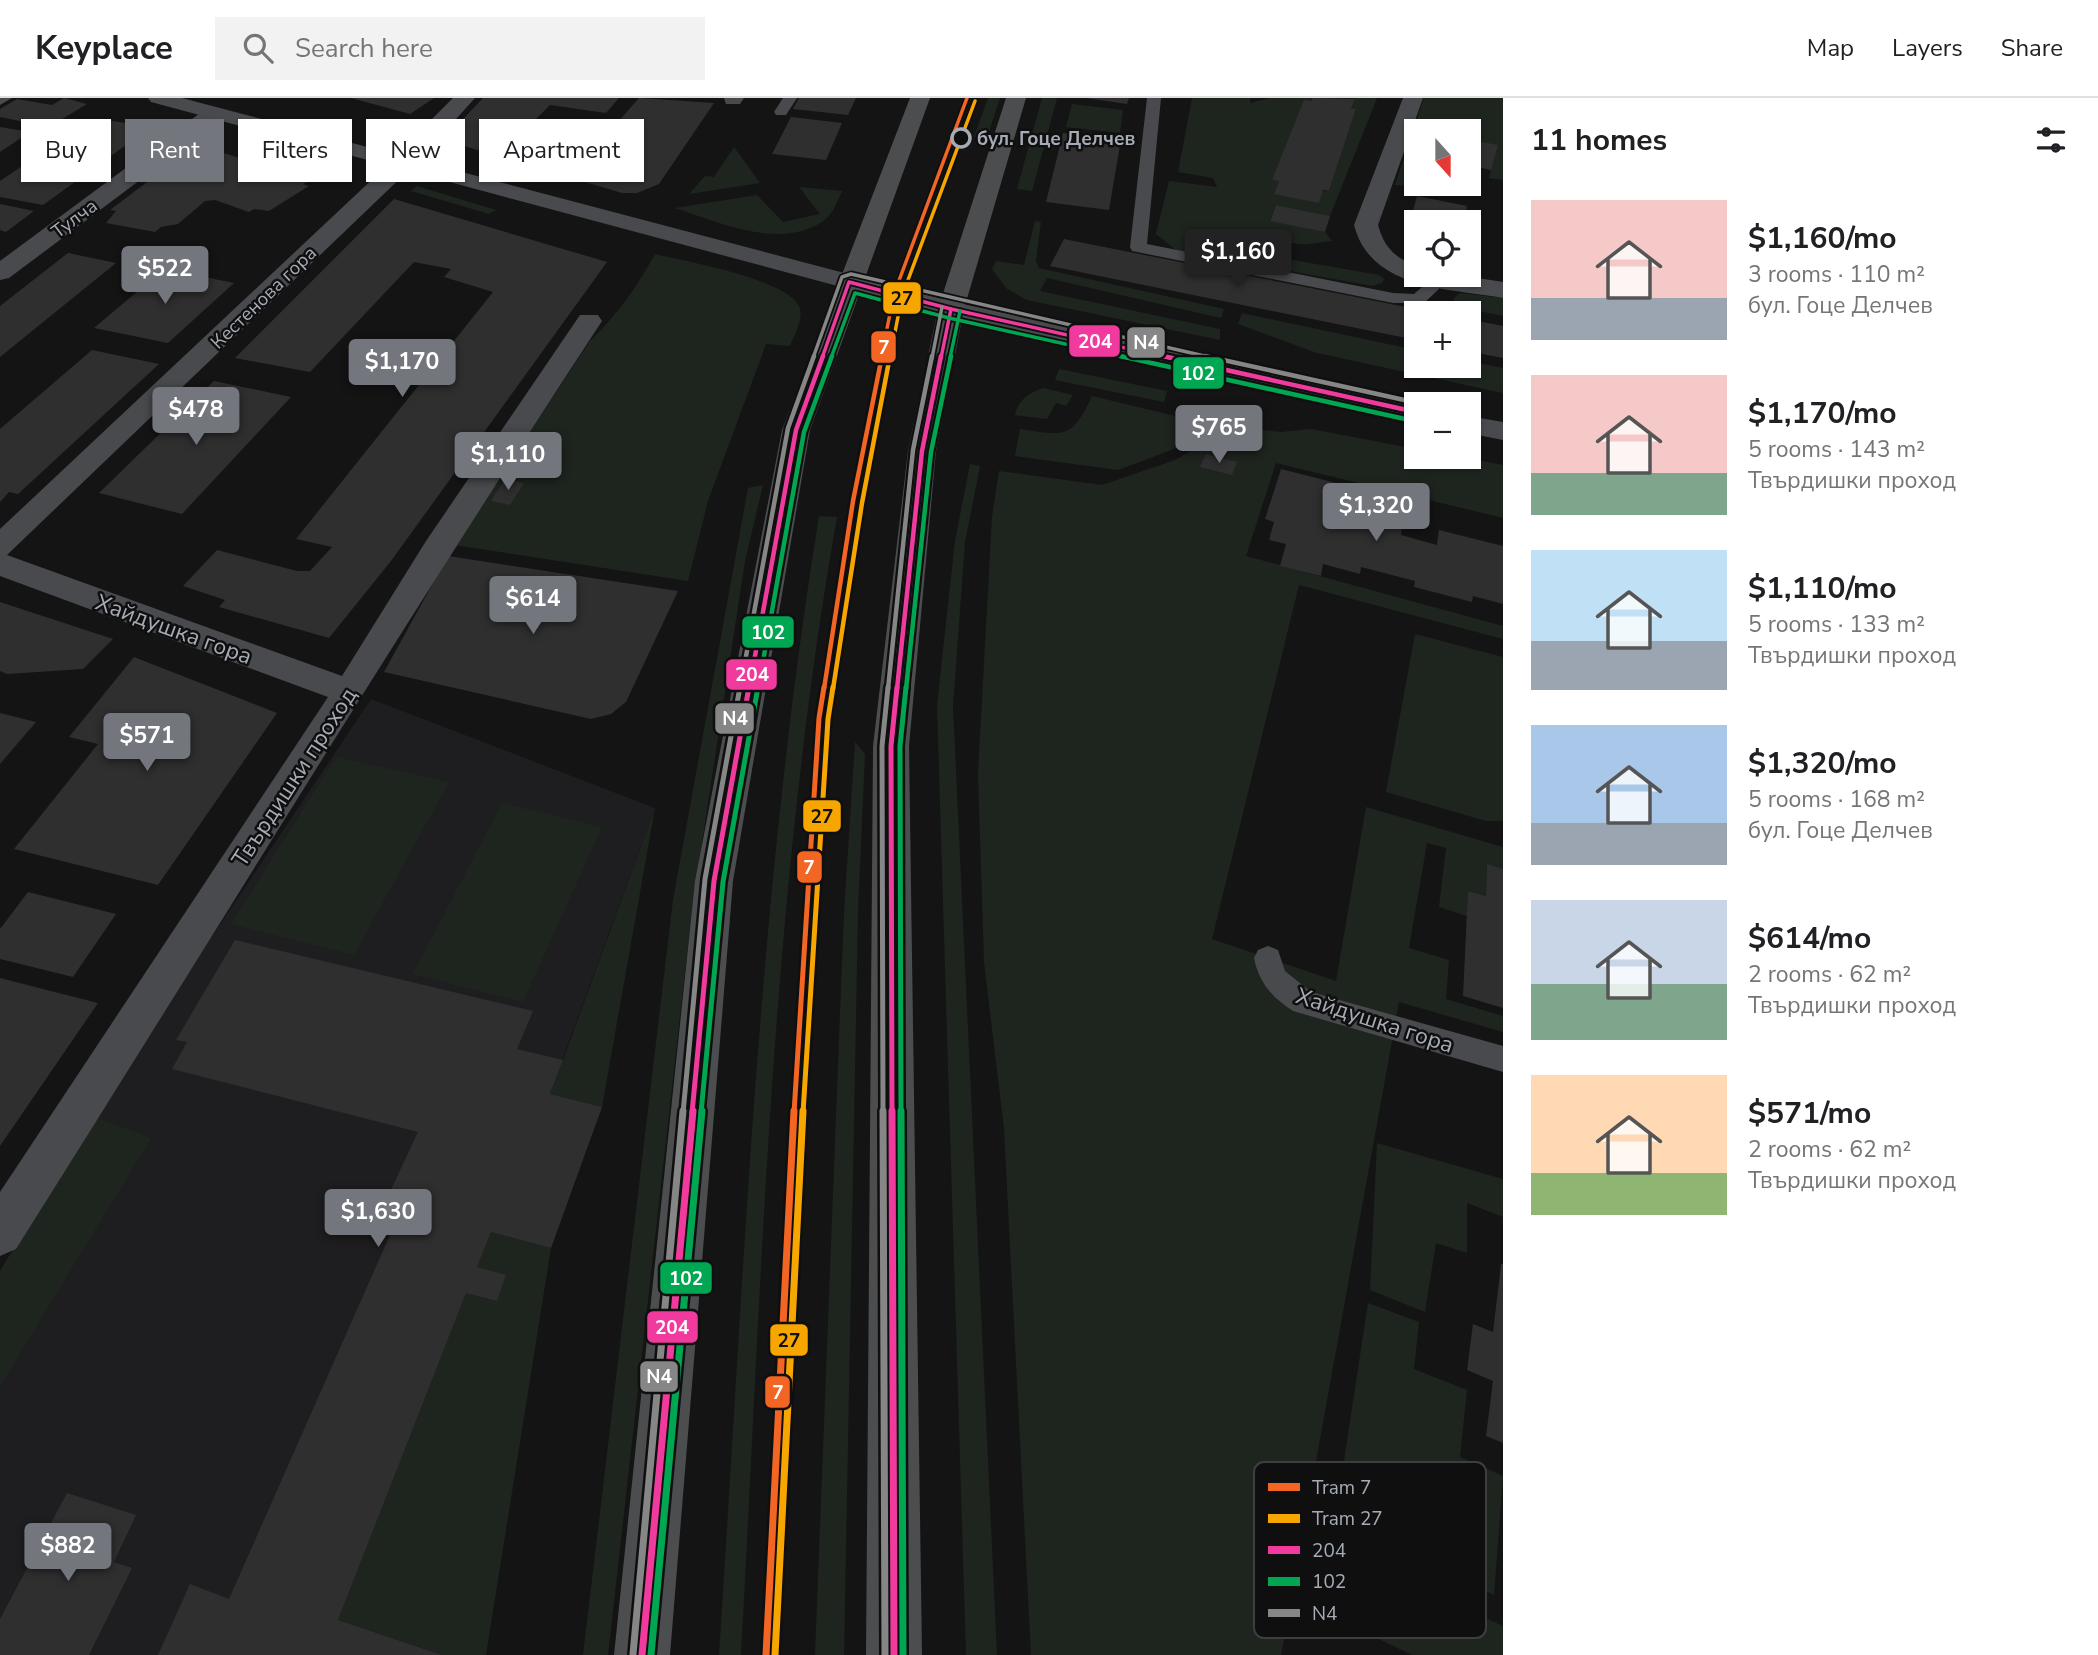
<!DOCTYPE html>
<meta charset="utf-8">
<style>
:root{--surface:#fff;--page:#f2f2f2;--text:#202124;--muted:#757577;--line:#e0e0e0;--accent:#73777d}
body{margin:0;font-family:"Nunito Sans",sans-serif;background:var(--page);color:var(--text);height:100vh;display:flex;flex-direction:column;font-size:26px;white-space:nowrap}
*{box-sizing:border-box;margin:0}
p{font-size:23px;color:var(--muted)}
.icon{flex:none;width:38px;height:38px;fill:none;stroke:currentColor;stroke-width:2;stroke-linecap:round;stroke-linejoin:round}
.map{position:relative;flex:1;overflow:hidden}
.sheet{display:flex;flex-direction:column;background:var(--surface);width:595px}
.sheet>*{flex:none}
.hud{position:absolute;left:21px;top:21px;width:665px;height:63px;display:flex;gap:14px}
.needle{width:46px;rotate:159deg}
.controls{position:absolute;left:1404px;top:21px;display:grid;gap:14px}
.controls a{display:grid;place-items:center;width:77px;height:77px;border-radius:0px;background:var(--surface);box-shadow:0 2px 5px #0004;font-size:35px}
.price{position:absolute;translate:-50% -60px;padding:0 16px;border-radius:7px;background:var(--accent);color:#fff;font-size:23px;line-height:46px;filter:drop-shadow(0 2px 4px #0008)}
.price::after{content:'';position:absolute;left:50%;top:42px;width:21px;height:16px;margin-left:-10px;background:inherit;clip-path:polygon(0 0,100% 0,50% 100%)}
.price.on{background:#222;color:#fff}
ul{padding:0;list-style:none}
li{display:flex;align-items:center;gap:21px;height:175px;padding:0 28px}
li span{display:grid;place-items:center;flex:none;width:196px;height:140px;border-radius:0px;color:#555}
li>.icon{margin-inline-start:auto}
span .icon{width:84px;height:84px;fill:#fffc;stroke-width:1}
li b{font-size:30px}
h2{display:flex;justify-content:space-between;align-items:center;height:84px;padding:0 28px;font-size:30px}
.tag{padding:0 24px;border-radius:0px;background:var(--surface);box-shadow:0 2px 5px #0004;font-size:24px;line-height:63px}
.tag.on{background:var(--accent);color:#fff}
header{display:flex;align-items:center;gap:42px;box-sizing:border-box;height:98px;padding:0 35px;background:var(--surface);border-bottom:2px solid var(--line)}
header strong{font-size:33px}
nav{display:flex;gap:38px;margin-inline-start:auto;font-size:24px}
.search{width:490px;height:63px;background:var(--page);display:flex;align-items:center;gap:18px;box-sizing:border-box;padding:0 24px;border-radius:0px;color:var(--muted);font-size:26px}
main{display:flex;flex:1;min-height:0}
.map>svg:first-child{display:block}
</style>
<header>
<strong>Keyplace</strong>
<div class="search"><svg class="icon" aria-label="search" viewBox="0 0 24 24"><circle cx="10" cy="10" r="6"/><path d="M15 15l6 6"/></svg>Search here</div>
<nav><a>Map</a><a>Layers</a><a>Share</a></nav>
</header>
<main>
<div class="map">
<svg width="1503" height="1557" viewBox="0 0 1503 1557">
<rect width="100%" height="100%" fill="#141415"/>
<path fill="#1e1e20" d="M371 601 655 710 550 995 602 1009 551 1150 491 1134 506 1177 497 1203 466 1196 338 1522 443 1557H0V1173L124 970Z"/>
<g fill="#1e251f">
<path d="M988 0H1000L987 40 974 39Z"/>
<path d="M1042 0H1057L1032 93 1017 91Z"/>
<path d="M1192 0H1250V5L1269 0H1312L1272 82 1279 83 1274 96 1329 93 1356 12 1351 11 1355 1 1351 0H1377L1330 118 1276 107 1270 122 1325 134 1332 143C1321 144 1309 147 1299 146 1275 143 1226 123 1208 140L1218 149 1379 177 1384 181 1382 185 1373 188 1177 153 1156 136 1169 83 1217 89 1213 80 1178 74Z"/>
<path d="M1424 0H1503V82L1489 80 1497 47 1468 41V33H1416V86H1435L1434 90 1395 87Z"/>
<path d="M1072 6 1123 12 1120 35 1066 29Z"/>
<path d="M734 49 760 85 689 96 705 78 714 79Z"/>
<path d="M417 88 496 112 489 116 411 93Z"/>
<path d="M799 89 842 93C837 104 833 117 822 124 778 152 718 124 675 110L757 97 783 124 820 116Z"/>
<path d="M1035 123 1041 124 1036 163 1039 170 1224 211 1221 220 1047 180 1040 193 1220 231V242L1027 202 1007 191 992 171 996 163 1024 167Z"/>
<path d="M655 156C684 163 793 182 800 211 803 223 794 237 790 248L766 246 708 403 688 483 454 447 590 243C617 217 637 189 655 156Z"/>
<path d="M1460 195 1503 200V218L1460 209 1453 201Z"/>
<path d="M1242 215 1416 252V268H1468V263L1503 270V295L1317 255 1238 226Z"/>
<path d="M1059 271 1167 293 1164 304 1055 282Z"/>
<path d="M1043 290 1073 297 1066 308 1056 305 1047 321 1015 317C1018 302 1029 295 1043 290Z"/>
<path d="M1092 298 1192 322 1182 348 1118 372 1015 358 1020 331C1065 338 1072 341 1092 298Z"/>
<path d="M1226 328 1281 334 1311 331 1416 351V359H1462L1503 367V420L1276 365 1246 458 1503 528V541L1299 487 1212 841 1336 883 1366 709 1503 749V771L1487 767 1486 798 1468 793 1467 818 1439 809 1446 750 1427 745 1409 850 1449 862 1446 901 1503 918V934L1399 904 1281 1557H1031L1004 1031 984 864 978 675 992 419 999 373 1102 387 1175 362 1210 342 1218 331Z"/>
<path d="M970 366 980 368 965 444 953 608 997 1557H966L937 607 955 443Z"/>
<path d="M763 387 745 463 693 803 608 1557H583L673 802 748 390Z"/>
<path d="M819 418 837 419C771 794 762 1178 741 1557H719C744 1177 758 794 819 418Z"/>
<path d="M1415 536 1503 559V723H1486L1386 694Z"/>
<path d="M855 644 865 656 858 812 844 1557H815L844 814Z"/>
<path d="M336 659 449 684 354 857 231 826Z"/>
<path d="M502 705 602 729 523 904 413 876Z"/>
<path d="M655 710 602 1009 550 996 563 962Z"/>
<path d="M94 1019 151 1040 0 1288V1173Z"/>
<path d="M1377 1045 1503 1081V1119L1467 1105V1155L1436 1145 1425 1214 1370 1192Z"/>
<path d="M491 1134 551 1150 486 1557H443L338 1522 466 1195 497 1203 506 1177 477 1169Z"/>
<path d="M1368 1205 1419 1224 1414 1271 1467 1292 1460 1359 1503 1378 1494 1497 1335 1422Z"/>
<path d="M1324 1445 1503 1528V1557H1412L1314 1510Z"/>
</g>
<g fill="#2f2f30">
<path d="M64 0 87 6 49 29 0 19V11L17 1 52 7Z"/>
<path d="M351 0H434L410 16Z"/>
<path d="M483 0H619L606 15 550 7 530 27 568 34 564 37 602 42 639 0 714 5 659 86 637 95H622L454 45 449 36Z"/>
<path d="M799 0H856L848 17 793 11Z"/>
<path d="M1086 0H1129L1127 6Z"/>
<path d="M1312 0 1355 1 1351 11H1356L1329 93 1323 92 1319 105 1274 96 1279 83 1272 82 1304 2 1311 3Z"/>
<path d="M791 19 842 25 826 62 772 56Z"/>
<path d="M100 21 151 29 43 107 0 99V83L28 64 35 65Z"/>
<path d="M0 29 30 34 0 54Z"/>
<path d="M1063 35 1121 41 1109 112 1046 104Z"/>
<path d="M1468 41 1498 47 1491 72 1468 67Z"/>
<path d="M223 55 303 78 298 83 307 84 303 86 309 88 269 113 254 111 249 114 215 102 205 103 178 126 161 129 155 134 106 125 116 113 110 112 159 75H164L182 61Z"/>
<path d="M1468 74 1479 76 1476 98 1434 90 1435 86H1468Z"/>
<path d="M1417 98 1467 108 1463 124H1410Z"/>
<path d="M394 101 607 164 391 463 329 540 219 509 225 502 183 488 217 452 297 473H310L332 449 296 441 493 194 444 179 451 171 414 164 310 274 235 260Z"/>
<path d="M0 106 34 113 6 134 0 132Z"/>
<path d="M1276 107 1330 118 1325 134 1270 123Z"/>
<path d="M1064 141 1431 214V215H1416V242L1050 168Z"/>
<path d="M68 155 116 165 0 259V208Z"/>
<path d="M164 171 234 185 168 245 94 230Z"/>
<path d="M1468 221 1503 228V260L1468 253Z"/>
<path d="M92 252 159 266 18 396 9 394 0 404V331Z"/>
<path d="M214 283 291 299 182 416 99 395Z"/>
<path d="M1206 356 1237 364 1232 377 1200 369Z"/>
<path d="M1281 371 1344 387 1338 407 1403 423 1401 437 1437 447 1439 432 1503 448V506L1473 498 1472 504 1414 489 1415 483 1361 469 1360 476 1323 466 1321 478 1280 468 1286 446 1269 442 1274 424 1265 421Z"/>
<path d="M505 381 524 385 510 407 491 403Z"/>
<path d="M448 458 678 493 626 604 611 616 591 621 384 574Z"/>
<path d="M0 504 113 541 83 571 7 576 0 573Z"/>
<path d="M134 559 277 615 158 787 14 751 98 646 69 639Z"/>
<path d="M0 615 36 624 0 666Z"/>
<path d="M1487 766 1503 771V910L1463 898 1468 793 1486 798Z"/>
<path d="M28 794 116 816 73 879 0 861V831Z"/>
<path d="M235 842 533 913 517 951 563 962 550 996 602 1009 551 1150 491 1134 477 1169 506 1177 497 1203 466 1195 338 1522 442 1557H158L190 1486 229 1501 405 1103 388 1098 418 1034 172 971 187 944 176 942Z"/>
<path d="M0 880 98 905 0 1048Z"/>
<path d="M1501 1166H1503V1345L1486 1338 1493 1283 1467 1272 1473 1226 1493 1234Z"/>
<path d="M67 1395 136 1417 114 1464 132 1470 89 1557H0V1521Z"/>
</g>
<g fill="none" stroke-linecap="round" stroke-linejoin="round">
<g fill="#494a4d" fill-rule="evenodd">
<path d="M783 0H797L786 17H776L774 14Z"/>
<path d="M1147 0H1161L1147 146 1393 195 1414 196 1422 189 1425 177H1437L1439 191 1424 205H1393L1132 153 1130 149Z"/>
<path d="M1268 848 1278 852 1285 873 1311 894 1503 948V974L1293 913C1272 899 1259 885 1254 860L1258 852Z"/>
</g>
<g fill="#494a4d" fill-rule="evenodd">
<path d="M0 0H12L0 7Z"/>
<path d="M453 0H475L438 41H422L419 36 422 31Z"/>
<path d="M724 0H744L740 6H726Z"/>
<path d="M1403 0H1423L1378 127C1384 149 1395 160 1416 168V177H1459L1503 184V200C1448 190 1371 192 1354 127Z"/>
<path d="M215 9 226 15 223 20 9 180 0 182V163L207 10Z"/>
<path d="M403 58 411 60 414 65 411 70 7 457 342 578 426 443 580 217H598L602 223C401 529 211 842 16 1151L0 1158V1094L328 599 0 478V431L395 60Z"/>
</g>
<g fill="#494a4d" fill-rule="evenodd">
<path d="M148 0H182L954 204 1419 306H1416V322L942 216 151 4Z"/>
<path d="M1468 318 1503 324V342L1468 335Z"/>
</g>
<g fill="#4b4d4f" fill-rule="evenodd">
<path d="M910 0H930L810 332 733 783 670 1557H614L695 783 782 332Z"/>
<path d="M1006 0H1026L964 211 936 353 909 648 922 1557H866L873 648 908 353 938 211Z"/>
</g>
<g stroke="#0f0f10" stroke-width="7">
<g id="bus-1-far3">
<path d="M822 260 849 184 951 211 1170 260"/>
<path d="M941 260 951 211"/>
</g>
</g>
<g stroke="#0f0f10" stroke-width="9">
<g id="bus-1-far2">
<path d="M1163 258 1416 314"/>
<path d="M749 591 796 332 823 258"/>
<path d="M897 591 922 353 941 258"/>
</g>
</g>
<g stroke="#0f0f10" stroke-width="10">
<g id="bus-1-far1">
<path d="M692 1015 714 783 749 589"/>
<path d="M892 1015 891 648 897 589"/>
</g>
</g>
<g stroke="#0f0f10" stroke-width="12">
<g id="bus-1">
<path d="M892 1013 894 1557"/>
<path d="M642 1557 693 1013"/>
</g>
</g>
<g stroke="#0f0f10" stroke-width="7">
<g id="bus-2-far3">
<path d="M831 260 855 195 949 220 1128 260"/>
<path d="M950 260 960 213"/>
</g>
</g>
<g stroke="#0f0f10" stroke-width="9">
<g id="bus-2-far2">
<path d="M1120 258 1414 323"/>
<path d="M758 591 804 334 832 258"/>
<path d="M906 591 931 354 951 258"/>
</g>
</g>
<g stroke="#0f0f10" stroke-width="10">
<g id="bus-2-far1">
<path d="M701 1015 723 784 758 589"/>
<path d="M901 1015 900 648 906 589"/>
</g>
</g>
<g stroke="#0f0f10" stroke-width="12">
<g id="bus-2">
<path d="M901 1013 903 1557"/>
<path d="M651 1557 702 1013"/>
</g>
</g>
<g stroke="#0f0f10" stroke-width="7">
<g id="bus-3-far3">
<path d="M813 260 842 179 851 176 1213 260"/>
<path d="M932 260 942 209"/>
</g>
</g>
<g stroke="#0f0f10" stroke-width="9">
<g id="bus-3-far2">
<path d="M1205 258 1418 305"/>
<path d="M740 591 788 330 814 258"/>
<path d="M888 591 913 352 932 258"/>
</g>
</g>
<g stroke="#0f0f10" stroke-width="10">
<g id="bus-3-far1">
<path d="M683 1015 705 781 740 589"/>
<path d="M883 1015 882 648 888 589"/>
</g>
</g>
<g stroke="#0f0f10" stroke-width="12">
<g id="bus-3">
<path d="M883 1013 885 1557"/>
<path d="M633 1556 683 1013"/>
</g>
</g>
<use href="#bus-1-far3" stroke="#f13a9d" stroke-width="3.5"/>
<use href="#bus-1-far2" stroke="#f13a9d" stroke-width="4.5"/>
<use href="#bus-1-far1" stroke="#f13a9d" stroke-width="5"/>
<use href="#bus-1" stroke="#f13a9d" stroke-width="7"/>
<use href="#bus-2-far3" stroke="#00a651" stroke-width="3.5"/>
<use href="#bus-2-far2" stroke="#00a651" stroke-width="4.5"/>
<use href="#bus-2-far1" stroke="#00a651" stroke-width="5"/>
<use href="#bus-2" stroke="#00a651" stroke-width="7"/>
<use href="#bus-3-far3" stroke="#868686" stroke-width="3.5"/>
<use href="#bus-3-far2" stroke="#868686" stroke-width="4.5"/>
<use href="#bus-3-far1" stroke="#868686" stroke-width="5"/>
<use href="#bus-3" stroke="#868686" stroke-width="7"/>
<g stroke="#0f0f10" stroke-width="7">
<path id="tram-1-far3" d="M881 260 894 196 967 0"/>
</g>
<g stroke="#0f0f10" stroke-width="9">
<path id="tram-1-far2" d="M824 591 853 403 882 258"/>
</g>
<g stroke="#0f0f10" stroke-width="10">
<path id="tram-1-far1" d="M794 1015 819 620 824 589"/>
</g>
<g stroke="#0f0f10" stroke-width="12">
<path id="tram-1" d="M766 1557 794 1013"/>
</g>
<g stroke="#0f0f10" stroke-width="7">
<path id="tram-2-far3" d="M890 260 902 198 975 3"/>
</g>
<g stroke="#0f0f10" stroke-width="9">
<path id="tram-2-far2" d="M833 591 862 405 890 258"/>
</g>
<g stroke="#0f0f10" stroke-width="10">
<path id="tram-2-far1" d="M803 1015 828 621 833 589"/>
</g>
<g stroke="#0f0f10" stroke-width="12">
<path id="tram-2" d="M775 1557 803 1013"/>
</g>
<use href="#tram-1-far3" stroke="#f26522" stroke-width="3.5"/>
<use href="#tram-1-far2" stroke="#f26522" stroke-width="4.5"/>
<use href="#tram-1-far1" stroke="#f26522" stroke-width="5"/>
<use href="#tram-1" stroke="#f26522" stroke-width="7"/>
<use href="#tram-2-far3" stroke="#f7a600" stroke-width="3.5"/>
<use href="#tram-2-far2" stroke="#f7a600" stroke-width="4.5"/>
<use href="#tram-2-far1" stroke="#f7a600" stroke-width="5"/>
<use href="#tram-2" stroke="#f7a600" stroke-width="7"/>
</g>
<circle fill="#0f0f10" stroke="#a6acb5" stroke-width="3.5" cx="961" cy="40" r="9"/>
<g text-anchor="middle" stroke-width="5" stroke-linejoin="round" paint-order="stroke">
<g font-size="19" font-weight="bold" fill="#a6acb5" stroke="#0f0f10" text-anchor="start">
<text x="977" y="47">бул. Гоце Делчев</text>
</g>
<g font-size="19" fill="#a6acb5" stroke="#0f0f10">
<text transform="translate(74 120) rotate(-37)" y="7">Тулча</text>
<text transform="translate(263 199) rotate(-44)" y="7">Кестенова гора</text>
</g>
<g font-size="23" fill="#a6acb5" stroke="#0f0f10">
<text transform="translate(174 531) rotate(20)" y="8">Хайдушка гора</text>
<text transform="translate(294 679) rotate(-57)" y="8">Твърдишки проход</text>
<text transform="translate(1375 922) rotate(18)" y="8">Хайдушка гора</text>
</g>
</g>
<rect x="1254" y="1364" width="232" height="176" rx="10" fill="#0f0f10" stroke="#3c3e42" stroke-width="2"/>
<rect x="1268" y="1385" width="32" height="8" fill="#f26522"/>
<rect x="1268" y="1416" width="32" height="9" fill="#f7a600"/>
<rect x="1268" y="1448" width="32" height="8" fill="#f13a9d"/>
<rect x="1268" y="1479" width="32" height="9" fill="#00a651"/>
<rect x="1268" y="1511" width="32" height="8" fill="#868686"/>
<g font-size="19" fill="#a6acb5">
<text x="1312" y="1396">Tram 7</text>
<text x="1312" y="1427">Tram 27</text>
<text x="1312" y="1459">204</text>
<text x="1312" y="1490">102</text>
<text x="1312" y="1522">N4</text>
</g>
<g stroke="#0f0f10" stroke-width="2.5">
<rect x="882" y="183" width="40" height="34" rx="7" fill="#f7a600"/>
<rect x="1068" y="226" width="53" height="34" rx="7" fill="#f13a9d"/>
<rect x="1126" y="228" width="40" height="33" rx="7" fill="#868686"/>
<rect x="870" y="232" width="27" height="34" rx="7" fill="#f26522"/>
<rect x="1172" y="258" width="53" height="34" rx="7" fill="#00a651"/>
<rect x="741" y="517" width="54" height="34" rx="7" fill="#00a651"/>
<rect x="725" y="560" width="53" height="33" rx="7" fill="#f13a9d"/>
<rect x="714" y="604" width="41" height="33" rx="7" fill="#868686"/>
<rect x="802" y="701" width="40" height="34" rx="7" fill="#f7a600"/>
<rect x="796" y="752" width="27" height="34" rx="7" fill="#f26522"/>
<rect x="659" y="1163" width="54" height="34" rx="7" fill="#00a651"/>
<rect x="646" y="1212" width="53" height="34" rx="7" fill="#f13a9d"/>
<rect x="769" y="1225" width="40" height="34" rx="7" fill="#f7a600"/>
<rect x="639" y="1262" width="40" height="33" rx="7" fill="#868686"/>
<rect x="764" y="1277" width="27" height="34" rx="7" fill="#f26522"/>
</g>
<g font-size="19" text-anchor="middle" font-weight="bold" fill="#fff">
<text x="1095" y="250">204</text>
<text x="1146" y="251">N4</text>
<text x="884" y="256">7</text>
<text x="1198" y="282">102</text>
<text x="768" y="541">102</text>
<text x="752" y="583">204</text>
<text x="735" y="627">N4</text>
<text x="809" y="776">7</text>
<text x="686" y="1187">102</text>
<text x="672" y="1236">204</text>
<text x="659" y="1285">N4</text>
<text x="778" y="1301">7</text>
</g>
<g font-size="19" text-anchor="middle" font-weight="bold" fill="#111">
<text x="902" y="207">27</text>
<text x="822" y="725">27</text>
<text x="789" y="1249">27</text>
</g>
</svg>
<div class="controls">
<a><svg class="needle" viewBox="-14 -14 28 28"><path d="M0-13l5 13h-10z" fill="#e53935"/><path d="M0 13l5-13h-10z" fill="#757577"/></svg></a>
<a><svg class="icon" aria-label="locate" viewBox="0 0 24 24"><circle cx="12" cy="12" r="6"/><path d="M12 2v4M12 18v4M2 12h4M18 12h4"/></svg></a>
<a>+</a>
<a>−</a>
</div>
<b class="price on" style="left:1238px;top:191px">$1,160</b>
<b class="price" style="left:165px;top:208px">$522</b>
<b class="price" style="left:402px;top:301px">$1,170</b>
<b class="price" style="left:196px;top:349px">$478</b>
<b class="price" style="left:1219px;top:367px">$765</b>
<b class="price" style="left:508px;top:394px">$1,110</b>
<b class="price" style="left:1376px;top:445px">$1,320</b>
<b class="price" style="left:533px;top:538px">$614</b>
<b class="price" style="left:147px;top:675px">$571</b>
<b class="price" style="left:378px;top:1151px">$1,630</b>
<b class="price" style="left:68px;top:1485px">$882</b>
<div class="hud">
<a class="tag">Buy</a>
<a class="tag on">Rent</a>
<a class="tag">Filters</a>
<a class="tag">New</a>
<a class="tag">Apartment</a>
</div>
</div>
<section class="sheet">
<h2>11 homes<svg class="icon" aria-label="filters" viewBox="0 0 24 24"><path d="M4 7h16M4 17h16"/><circle cx="9" cy="7" r="2"/><circle cx="15" cy="17" r="2"/></svg></h2>
<ul>
<li><span style="background:linear-gradient(#f6c9c9 70%,#9aa5b1 0)"><svg class="icon" aria-label="home" viewBox="0 0 24 24"><path d="M3 11l9-7 9 7M6 9v11h12V9"/></svg></span><div><b>$1,160/mo</b><p>3 rooms · 110 m²</p><p>бул. Гоце Делчев</p></div></li>
<li><span style="background:linear-gradient(#f6c9c9 70%,#7fa58c 0)"><svg class="icon" aria-label="home" viewBox="0 0 24 24"><path d="M3 11l9-7 9 7M6 9v11h12V9"/></svg></span><div><b>$1,170/mo</b><p>5 rooms · 143 m²</p><p>Твърдишки проход</p></div></li>
<li><span style="background:linear-gradient(#bfe0f5 65%,#9aa5b1 0)"><svg class="icon" aria-label="home" viewBox="0 0 24 24"><path d="M3 11l9-7 9 7M6 9v11h12V9"/></svg></span><div><b>$1,110/mo</b><p>5 rooms · 133 m²</p><p>Твърдишки проход</p></div></li>
<li><span style="background:linear-gradient(#a9c7e8 70%,#9aa5b1 0)"><svg class="icon" aria-label="home" viewBox="0 0 24 24"><path d="M3 11l9-7 9 7M6 9v11h12V9"/></svg></span><div><b>$1,320/mo</b><p>5 rooms · 168 m²</p><p>бул. Гоце Делчев</p></div></li>
<li><span style="background:linear-gradient(#c9d6e8 60%,#7fa58c 0)"><svg class="icon" aria-label="home" viewBox="0 0 24 24"><path d="M3 11l9-7 9 7M6 9v11h12V9"/></svg></span><div><b>$614/mo</b><p>2 rooms · 62 m²</p><p>Твърдишки проход</p></div></li>
<li><span style="background:linear-gradient(#ffd9b3 70%,#8fb573 0)"><svg class="icon" aria-label="home" viewBox="0 0 24 24"><path d="M3 11l9-7 9 7M6 9v11h12V9"/></svg></span><div><b>$571/mo</b><p>2 rooms · 62 m²</p><p>Твърдишки проход</p></div></li>
</ul>
</section>
</main>
